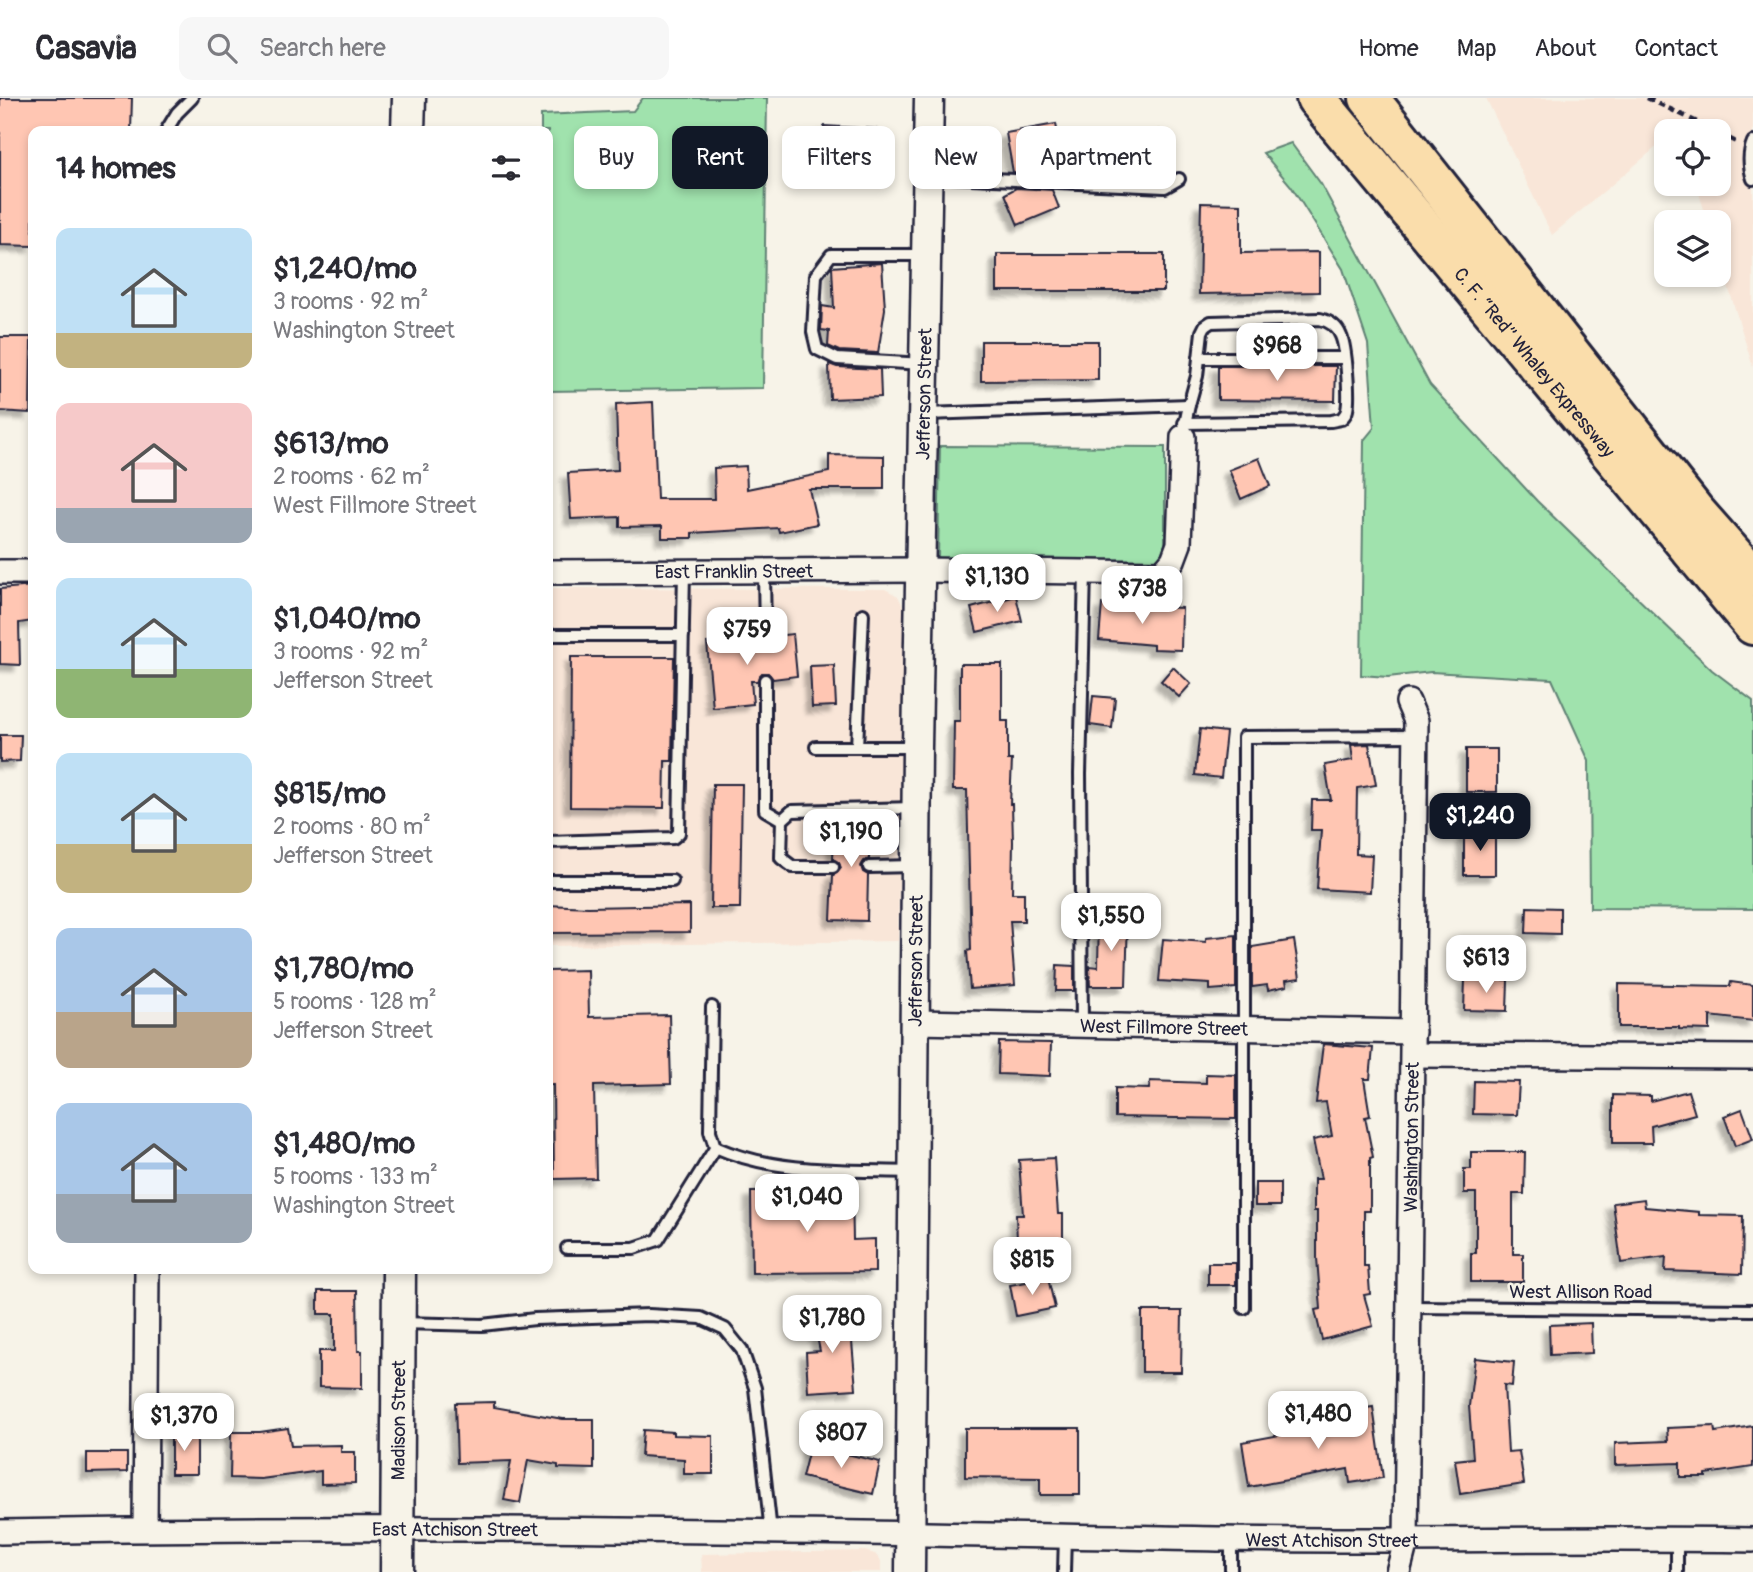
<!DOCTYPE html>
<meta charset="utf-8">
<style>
:root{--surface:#fff;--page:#f7f7f7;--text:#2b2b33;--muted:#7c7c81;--line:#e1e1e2;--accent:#111827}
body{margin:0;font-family:Pangolin,sans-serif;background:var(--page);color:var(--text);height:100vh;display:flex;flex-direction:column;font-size:26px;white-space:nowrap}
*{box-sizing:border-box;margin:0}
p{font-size:23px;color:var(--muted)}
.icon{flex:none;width:38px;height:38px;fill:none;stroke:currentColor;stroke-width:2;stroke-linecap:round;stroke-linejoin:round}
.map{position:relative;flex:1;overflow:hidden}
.sheet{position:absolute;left:28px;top:28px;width:525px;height:1148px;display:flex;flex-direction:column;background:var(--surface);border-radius:14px;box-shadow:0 4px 10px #0003}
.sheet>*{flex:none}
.hud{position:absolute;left:574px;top:28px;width:665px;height:63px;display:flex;gap:14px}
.tools{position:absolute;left:1654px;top:21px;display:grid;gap:14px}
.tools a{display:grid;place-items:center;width:77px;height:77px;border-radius:14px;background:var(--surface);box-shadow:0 4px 10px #0003;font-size:35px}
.price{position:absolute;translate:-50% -60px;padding:0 16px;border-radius:14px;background:#fff;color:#222;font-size:23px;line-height:46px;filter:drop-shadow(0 2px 4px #0008)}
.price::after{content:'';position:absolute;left:50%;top:42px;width:21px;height:16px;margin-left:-10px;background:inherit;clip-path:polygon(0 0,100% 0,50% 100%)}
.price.active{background:var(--accent);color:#fff}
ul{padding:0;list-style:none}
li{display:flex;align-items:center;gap:21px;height:175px;padding:0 28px}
li span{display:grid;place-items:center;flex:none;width:196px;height:140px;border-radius:14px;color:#555}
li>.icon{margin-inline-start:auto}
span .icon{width:84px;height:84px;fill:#fffc;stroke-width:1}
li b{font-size:30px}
h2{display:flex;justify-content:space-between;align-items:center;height:84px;padding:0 28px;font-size:30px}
.chip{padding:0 24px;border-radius:14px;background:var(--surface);box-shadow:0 4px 10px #0003;font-size:24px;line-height:63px}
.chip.active{background:var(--accent);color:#fff}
header{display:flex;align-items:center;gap:42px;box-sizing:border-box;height:98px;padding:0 35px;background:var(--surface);border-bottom:2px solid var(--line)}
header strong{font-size:33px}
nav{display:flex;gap:38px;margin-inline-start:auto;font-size:24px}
.search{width:490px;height:63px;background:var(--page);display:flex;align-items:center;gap:18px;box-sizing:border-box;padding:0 24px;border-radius:14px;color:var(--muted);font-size:26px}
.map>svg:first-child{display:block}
</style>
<header>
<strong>Casavia</strong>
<div class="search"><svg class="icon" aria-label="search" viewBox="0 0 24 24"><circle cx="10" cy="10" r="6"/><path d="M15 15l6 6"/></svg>Search here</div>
<nav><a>Home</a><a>Map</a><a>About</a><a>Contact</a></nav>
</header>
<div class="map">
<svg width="1753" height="1474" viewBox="0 0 1753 1474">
<defs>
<filter id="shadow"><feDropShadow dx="-6" dy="6" stdDeviation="2" flood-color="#0004"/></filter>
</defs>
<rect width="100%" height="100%" fill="#f7f3e8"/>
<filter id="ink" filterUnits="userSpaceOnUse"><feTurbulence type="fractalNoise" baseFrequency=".0143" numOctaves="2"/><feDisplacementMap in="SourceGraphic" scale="14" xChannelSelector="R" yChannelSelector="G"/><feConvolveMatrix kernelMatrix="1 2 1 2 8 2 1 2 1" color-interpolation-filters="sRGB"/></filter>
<g filter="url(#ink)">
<g fill="#f9e6d8">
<path d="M1486 0H1753V269L1719 159 1718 124H1708L1696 86H1718V33L1678 31 1666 33V41L1552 137Z"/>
<path d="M548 490 885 491 898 498 904 510 898 843 548 848Z"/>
<path d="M865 1453 875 1456 881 1463V1474H702L701 1456Z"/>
</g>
<g fill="#a0e2ad" stroke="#618274" stroke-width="2">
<path d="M643 0H767L763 290 548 293V33H541V17L633 13Z"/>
<path d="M1291 45 1321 86 1430 287 1537 403 1712 572 1753 603V811L1590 810 1589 663 1552 581 1431 574 1388 579 1361 577 1364 342 1374 330 1368 246 1343 171 1291 88 1263 55Z"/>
<path d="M940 348 1165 349V446L1161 458 1154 465 945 466 938 459Z"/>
</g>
<g fill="#ffc6b3" stroke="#22223b" stroke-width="2" filter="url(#shadow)">
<path d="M0 0H132L131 33H33V148L0 147Z"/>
<path d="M1056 26 1063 64 1042 68 1045 76 1013 74 1006 35Z"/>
<path d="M824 28 877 31 875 59 822 57Z"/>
<path d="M1159 32 1168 66 1149 71 1140 36Z"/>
<path d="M1016 90 1052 92 1059 110 1018 127 1005 96Z"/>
<path d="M1201 105 1241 106V155L1319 154V194L1199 196Z"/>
<rect x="997" y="156" width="167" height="37"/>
<path d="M882 165 885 211 878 255 839 253 828 248 829 233 821 232 822 208 834 210 832 169Z"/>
<path d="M0 239H31L30 315 0 313Z"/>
<path d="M981 243H1098V282L981 283Z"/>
<path d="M829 266 837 269 880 271 881 299 830 301Z"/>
<path d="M1218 268H1336L1335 303 1218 302Z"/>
<path d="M653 304 657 401H715L714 370 746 368 747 391 829 374V357L884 358V391H809L817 426 779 434 778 430 692 435V440H662V428L620 429V419L571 421 568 375 618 372 616 306Z"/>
<path d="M1259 360 1270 388 1241 401 1229 372Z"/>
<path d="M33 488V523L19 525 20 567 0 566V491Z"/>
<path d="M1016 498 1022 523 977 534 971 510Z"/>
<path d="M1102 506 1182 510 1181 552 1153 551V547L1099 542Z"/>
<path d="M793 536 797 578 773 581 768 575H762L757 583H751L753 606 713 610 707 545 757 540 761 545 766 547 771 543 773 538Z"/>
<path d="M571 559H674L672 663H665L664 710 570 709Z"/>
<path d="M960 566H1002V623H1008V662H1012L1010 706H1012L1013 744 1012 795H1024V823H1010L1015 887 970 891 967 853 971 852 967 692H953L954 623H960Z"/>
<path d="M834 567 836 608 812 609 810 568Z"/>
<path d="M1173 569 1191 586 1179 599 1161 583Z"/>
<path d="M1093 598 1115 600 1112 630 1090 627Z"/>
<path d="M1200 631 1226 634 1221 680 1195 677Z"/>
<path d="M0 637H21L20 663 0 664Z"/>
<path d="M1369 646 1376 687 1357 690 1356 756 1372 757 1370 794 1317 791 1321 732H1311L1312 702H1331L1325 667 1353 662 1351 647Z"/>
<rect x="1466" y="651" width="31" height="43"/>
<path d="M713 686H742L740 810H711Z"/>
<path d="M835 720H870L869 761 864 763 861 768 863 774 868 777 867 823 831 822 833 777 837 775 841 770 839 765 833 761Z"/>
<rect x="1464" y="734" width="31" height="43"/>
<path d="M548 807 588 809 690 807V834L548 835Z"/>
<path d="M1527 809 1560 810V836L1526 835Z"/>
<path d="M1099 818 1128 819 1126 888H1090L1089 868 1098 869Z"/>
<path d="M1236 837V890L1210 892V886L1159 883 1163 841 1206 844V840Z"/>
<path d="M1294 842 1300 880 1286 882 1287 888 1268 892 1267 887 1252 889V849Z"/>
<path d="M1057 867 1074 868V893H1056Z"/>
<path d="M588 872 589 919 669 917 671 986 594 988 596 1080 554 1081 553 987H548V873Z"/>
<path d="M1465 881 1508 882 1507 913 1464 912Z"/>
<path d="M1731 884 1753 887V923L1710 918V932L1679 931V929H1619V886L1730 888Z"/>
<path d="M999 944 1051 945 1050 978 998 976Z"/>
<path d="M1323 946 1373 950 1370 981H1364L1370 1018 1365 1019 1373 1059 1370 1060V1113H1364V1168H1368L1370 1196 1364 1197 1373 1228 1322 1242 1315 1212 1321 1211 1317 1160V1113H1314V1081H1321L1313 1042 1332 1038 1326 1004 1316 1005Z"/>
<path d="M1206 976 1236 977V1021L1115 1019V990L1149 991 1150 983 1206 985Z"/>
<path d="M1474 983 1519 984 1517 1017 1473 1016Z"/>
<path d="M1688 993 1695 1016 1651 1028 1652 1045H1613V997L1651 998V1003Z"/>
<path d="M1742 1011 1753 1041 1735 1048 1724 1018Z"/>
<path d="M1471 1054H1525L1524 1096H1513V1156H1523V1184H1471V1155H1476V1095H1464V1071H1471Z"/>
<path d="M1054 1060 1058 1116H1063V1142L1017 1143 1016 1117H1023L1019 1062Z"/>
<rect x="1255" y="1085" width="25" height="23"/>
<path d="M852 1093 853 1142 875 1141V1174L752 1175 751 1094Z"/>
<path d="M1644 1101 1645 1109 1699 1114V1117L1743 1118 1742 1176 1665 1173 1666 1159 1621 1165 1613 1105Z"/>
<rect x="1208" y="1165" width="28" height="22"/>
<path d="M1048 1180 1055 1210 1016 1218 1010 1187Z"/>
<path d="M318 1193H357L358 1253H362V1290L319 1289V1253H334V1216H318Z"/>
<path d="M847 1212 851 1232 856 1291 808 1294 806 1254 820 1253 813 1218Z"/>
<path d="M1142 1213H1182L1181 1274H1142Z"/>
<path d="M1591 1225 1592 1255 1550 1257 1549 1227Z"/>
<path d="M1475 1260 1514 1264 1512 1288 1504 1287 1508 1354 1519 1353 1524 1386 1460 1396 1455 1362 1473 1360 1469 1308Z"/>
<path d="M494 1304V1309L563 1321H594V1371L558 1370V1367L528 1362 520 1405 504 1402 511 1363 457 1365 455 1305Z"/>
<path d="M1373 1309 1383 1380 1350 1385 1348 1371 1249 1389 1242 1344 1291 1335 1290 1330 1341 1320 1340 1314Z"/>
<path d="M1714 1328 1715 1334 1753 1328V1369L1706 1376V1379H1680V1365L1615 1367V1345L1668 1343 1667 1330Z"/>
<path d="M288 1330 291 1348 341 1347V1354H355V1385L321 1386V1373L261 1381 230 1380 231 1334H260Z"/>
<path d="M965 1330H1080V1397H1040V1380L965 1379Z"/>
<path d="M643 1332 673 1334V1337L713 1338V1376H684V1361L641 1358Z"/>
<rect x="171" y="1334" width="26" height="42"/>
<path d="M810 1347 880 1364 873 1396 802 1379Z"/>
<path d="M87 1355H127V1374L87 1375Z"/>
</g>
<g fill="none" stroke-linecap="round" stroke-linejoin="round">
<g stroke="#22223b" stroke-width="16">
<g id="service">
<path d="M166 33 177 15 192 0"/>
<path d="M1753 44C1748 56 1749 69 1753 81"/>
<path d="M928 78 1165 89 1179 81"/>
<path d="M924 157H831L816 177 813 234 817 251 837 261 924 266"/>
<path d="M1199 260H1345"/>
<path d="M926 316 1189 307 1184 331"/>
<path d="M1184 325 1331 323 1341 321C1344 318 1346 317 1347 312 1350 299 1346 249 1341 238 1337 228 1329 223 1320 221L1211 224 1205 228 1202 234 1197 278 1189 307"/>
<path d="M764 473 765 539"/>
<path d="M548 537H683"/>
<path d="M765 582V712L782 722"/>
<path d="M816 649H917"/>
<path d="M857 649 863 516"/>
<path d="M548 744 673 740 679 735 684 473"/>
<path d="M833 769H793L781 760 782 722 792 713 915 710"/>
<path d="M869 769 915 768"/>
<path d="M548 783H672"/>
<path d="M712 909 710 1033 715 1049C776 1076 846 1072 911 1074"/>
<path d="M1082 927 1080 676 1085 474"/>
<path d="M567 1150H634L658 1142 716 1049"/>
<path d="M1408 1209 1753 1212"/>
<path d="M1244 1210V639L1416 638"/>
<path d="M400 1225 482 1227 535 1221 649 1217 701 1220 725 1231 742 1252 755 1290 771 1434"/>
<path d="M1677 1441V1474"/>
<path d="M1064 1474 1065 1437"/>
<path d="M1231 1474V1441"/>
</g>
</g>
<g stroke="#22223b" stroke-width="28">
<g id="minor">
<path d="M0 474H33"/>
<path id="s1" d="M548 474 920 472 1162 475 1173 462 1179 446 1183 339"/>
<path id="s2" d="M916 924 1413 934"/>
<path d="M1413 957 1753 959"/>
<path d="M145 1431 147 1171"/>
<path id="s3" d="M0 1434C408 1426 816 1434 1224 1441 1401 1444 1577 1439 1753 1442"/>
<path id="s4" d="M1398 1474 1406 1443 1416 623 1408 604"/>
</g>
</g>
<g stroke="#22223b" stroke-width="33">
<g id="tertiary">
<path id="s5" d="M910 1474 917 649 929 0"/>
</g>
</g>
<g stroke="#22223b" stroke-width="37">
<g id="secondary">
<path d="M408 33 409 0"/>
<path id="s6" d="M397 1474 399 1171"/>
</g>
</g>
<g stroke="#22223b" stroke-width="44">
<g id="motorway">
<path id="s7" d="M1316 0 1753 527"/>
<path d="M1369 0 1694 412 1753 479"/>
</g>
</g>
<g stroke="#22223b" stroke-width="4.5" stroke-dasharray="7 5" stroke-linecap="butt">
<path d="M1647 0 1716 33"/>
<path d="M1718 35 1736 44"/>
</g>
<use href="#service" stroke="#f7f3e8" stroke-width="10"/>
<use href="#minor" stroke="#f7f3e8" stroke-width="23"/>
<use href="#tertiary" stroke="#f7f3e8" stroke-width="28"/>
<use href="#secondary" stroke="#f7f3e8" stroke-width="32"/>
<use href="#motorway" stroke="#faddab" stroke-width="38"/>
</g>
</g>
<g text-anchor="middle" stroke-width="5" stroke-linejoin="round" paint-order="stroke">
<g font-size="19" fill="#22223b" stroke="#f7f3e8">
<text dy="7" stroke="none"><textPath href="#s7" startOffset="343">C. F. “Red” Whaley Expressway</textPath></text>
<text dy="7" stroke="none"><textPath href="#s5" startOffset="1178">Jefferson Street</textPath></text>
<text dy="7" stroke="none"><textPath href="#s1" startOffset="186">East Franklin Street</textPath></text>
<text dy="7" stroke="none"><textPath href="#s5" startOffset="611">Jefferson Street</textPath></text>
<text dy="7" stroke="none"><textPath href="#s2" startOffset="248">West Fillmore Street</textPath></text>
<text dy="7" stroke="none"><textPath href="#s4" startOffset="436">Washington Street</textPath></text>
<text x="1581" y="1200">West Allison Road</text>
<text dy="7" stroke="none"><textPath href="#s6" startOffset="152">Madison Street</textPath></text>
<text dy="7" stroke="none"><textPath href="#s3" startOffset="455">East Atchison Street</textPath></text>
<text dy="7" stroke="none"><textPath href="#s3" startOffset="1332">West Atchison Street</textPath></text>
</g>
</g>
</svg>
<div class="tools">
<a><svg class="icon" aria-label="locate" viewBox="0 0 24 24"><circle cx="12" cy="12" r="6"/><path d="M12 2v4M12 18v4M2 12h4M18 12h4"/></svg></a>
<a><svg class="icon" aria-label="layers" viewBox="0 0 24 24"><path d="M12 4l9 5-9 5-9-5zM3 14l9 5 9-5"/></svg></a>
</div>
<b class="price" style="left:1277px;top:285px">$968</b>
<b class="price" style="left:997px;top:516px">$1,130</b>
<b class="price" style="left:1142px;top:528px">$738</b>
<b class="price" style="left:747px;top:569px">$759</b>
<b class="price active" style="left:1480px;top:755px">$1,240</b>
<b class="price" style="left:851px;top:771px">$1,190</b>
<b class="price" style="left:1111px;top:855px">$1,550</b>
<b class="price" style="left:1486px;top:897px">$613</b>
<b class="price" style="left:807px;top:1136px">$1,040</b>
<b class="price" style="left:1032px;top:1199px">$815</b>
<b class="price" style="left:832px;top:1257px">$1,780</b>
<b class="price" style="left:1318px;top:1353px">$1,480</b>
<b class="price" style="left:184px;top:1355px">$1,370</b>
<b class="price" style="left:841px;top:1372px">$807</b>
<div class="hud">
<a class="chip">Buy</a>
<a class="chip active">Rent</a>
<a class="chip">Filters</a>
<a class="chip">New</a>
<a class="chip">Apartment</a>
</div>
<section class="sheet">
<h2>14 homes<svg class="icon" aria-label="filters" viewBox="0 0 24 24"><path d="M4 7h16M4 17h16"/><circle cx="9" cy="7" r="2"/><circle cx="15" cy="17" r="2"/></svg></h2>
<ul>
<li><span style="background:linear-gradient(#bfe0f5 75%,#c2b280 0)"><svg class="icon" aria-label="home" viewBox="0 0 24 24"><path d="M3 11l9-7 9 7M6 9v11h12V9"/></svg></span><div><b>$1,240/mo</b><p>3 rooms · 92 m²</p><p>Washington Street</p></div></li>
<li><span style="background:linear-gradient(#f6c9c9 75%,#9aa5b1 0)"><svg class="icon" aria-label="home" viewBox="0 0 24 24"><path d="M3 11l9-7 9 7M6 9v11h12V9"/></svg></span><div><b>$613/mo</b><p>2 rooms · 62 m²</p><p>West Fillmore Street</p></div></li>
<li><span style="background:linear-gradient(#bfe0f5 65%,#8fb573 0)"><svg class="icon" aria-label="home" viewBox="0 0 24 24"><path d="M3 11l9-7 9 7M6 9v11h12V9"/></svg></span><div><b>$1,040/mo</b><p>3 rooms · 92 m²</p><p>Jefferson Street</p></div></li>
<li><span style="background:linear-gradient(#bfe0f5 65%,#c2b280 0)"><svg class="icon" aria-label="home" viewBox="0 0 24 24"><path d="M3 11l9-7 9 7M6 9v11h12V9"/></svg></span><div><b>$815/mo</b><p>2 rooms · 80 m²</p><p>Jefferson Street</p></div></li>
<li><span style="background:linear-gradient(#a9c7e8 60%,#b9a48a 0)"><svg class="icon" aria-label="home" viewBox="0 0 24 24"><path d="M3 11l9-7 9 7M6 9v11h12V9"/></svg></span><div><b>$1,780/mo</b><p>5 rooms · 128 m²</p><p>Jefferson Street</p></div></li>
<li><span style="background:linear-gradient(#a9c7e8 65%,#9aa5b1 0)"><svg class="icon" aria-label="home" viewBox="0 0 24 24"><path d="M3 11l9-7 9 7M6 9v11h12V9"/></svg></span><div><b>$1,480/mo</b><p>5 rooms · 133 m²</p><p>Washington Street</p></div></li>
</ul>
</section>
</div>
